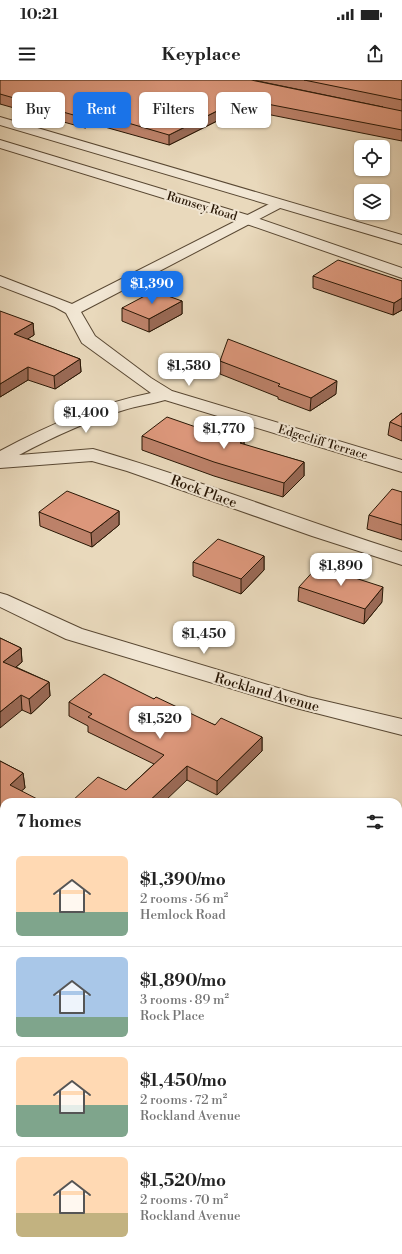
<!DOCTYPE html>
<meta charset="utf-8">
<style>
:root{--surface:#fff;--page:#f6f6f6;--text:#222;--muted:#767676;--line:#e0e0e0;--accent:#1a73e8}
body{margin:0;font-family:"Libre Bodoni",serif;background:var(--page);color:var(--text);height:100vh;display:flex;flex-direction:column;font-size:15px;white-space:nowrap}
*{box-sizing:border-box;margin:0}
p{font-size:13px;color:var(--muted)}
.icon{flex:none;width:22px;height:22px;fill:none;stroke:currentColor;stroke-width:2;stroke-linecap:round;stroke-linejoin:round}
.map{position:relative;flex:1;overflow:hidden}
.side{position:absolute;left:0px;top:718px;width:402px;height:456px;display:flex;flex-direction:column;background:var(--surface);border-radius:12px 12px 0 0;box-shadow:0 1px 3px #0004}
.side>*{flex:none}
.top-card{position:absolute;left:12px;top:12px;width:378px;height:36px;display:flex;gap:8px}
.tools{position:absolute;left:354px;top:60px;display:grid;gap:8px}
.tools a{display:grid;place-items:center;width:36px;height:36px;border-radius:6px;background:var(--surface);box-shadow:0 1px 3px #0004;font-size:20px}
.price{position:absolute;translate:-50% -34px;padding:0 9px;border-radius:8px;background:#fff;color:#222;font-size:13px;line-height:26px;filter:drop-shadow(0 1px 2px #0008)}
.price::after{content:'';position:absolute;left:50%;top:24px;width:12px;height:9px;margin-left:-6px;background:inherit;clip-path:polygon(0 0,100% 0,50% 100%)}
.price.selected{background:var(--accent);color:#fff}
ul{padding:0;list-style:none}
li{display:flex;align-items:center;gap:12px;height:100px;padding:0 16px}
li+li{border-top:1px solid var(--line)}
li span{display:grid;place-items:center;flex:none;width:112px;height:80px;border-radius:6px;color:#555}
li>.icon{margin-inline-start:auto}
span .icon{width:48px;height:48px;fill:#fffc;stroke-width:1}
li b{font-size:17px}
h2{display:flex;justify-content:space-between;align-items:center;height:48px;padding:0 16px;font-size:17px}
.pill{padding:0 14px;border-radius:6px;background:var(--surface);box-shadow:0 1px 3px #0004;font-size:14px;line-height:36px}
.pill.selected{background:var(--accent);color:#fff}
.status{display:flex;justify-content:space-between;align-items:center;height:28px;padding:0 20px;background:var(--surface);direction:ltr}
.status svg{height:11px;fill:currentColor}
header{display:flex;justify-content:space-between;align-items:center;height:52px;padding:0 16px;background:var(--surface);font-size:18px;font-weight:700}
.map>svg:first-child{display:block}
</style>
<div class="status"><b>10:21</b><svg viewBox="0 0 49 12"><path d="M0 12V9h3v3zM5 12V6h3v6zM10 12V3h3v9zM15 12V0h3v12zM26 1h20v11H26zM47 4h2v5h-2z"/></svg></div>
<header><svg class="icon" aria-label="menu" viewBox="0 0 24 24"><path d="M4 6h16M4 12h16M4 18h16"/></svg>Keyplace<svg class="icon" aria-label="share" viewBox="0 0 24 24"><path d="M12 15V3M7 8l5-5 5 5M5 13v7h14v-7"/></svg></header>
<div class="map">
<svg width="402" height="1174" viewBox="0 0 402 1174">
<rect width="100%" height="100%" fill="#e9d9bc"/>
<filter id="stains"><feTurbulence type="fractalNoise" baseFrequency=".005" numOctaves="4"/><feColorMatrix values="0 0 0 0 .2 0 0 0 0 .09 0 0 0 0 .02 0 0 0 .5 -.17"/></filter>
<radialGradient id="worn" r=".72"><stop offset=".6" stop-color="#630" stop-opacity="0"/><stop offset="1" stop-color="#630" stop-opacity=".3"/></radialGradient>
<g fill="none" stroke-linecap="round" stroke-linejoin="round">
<g stroke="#594833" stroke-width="2">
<g id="minor">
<path d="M277 120 282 121 284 124 282 127 81 232 95 256 151 298 172 311 402 380V392L165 320C151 324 137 326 124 330 87 341 53 357 19 375L93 369 100 371C202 401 301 440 402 472V485L312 456 127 391 92 381 0 388V371C48 345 98 324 151 313L82 263 66 233 55 227 0 206V196L72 224Z"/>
<path d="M0 513 7 515 82 549 308 617 402 639V655L296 628 66 559 0 527Z"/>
<path d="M402 889V914L398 916V891Z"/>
<path d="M0 941 4 942V964L0 963Z"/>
<path d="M398 1053 402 1055V1082L398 1080Z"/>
</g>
</g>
<g stroke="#594833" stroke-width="2">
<g id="tertiary">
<path d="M0 37 402 155V164L0 45Z"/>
<path d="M0 60 251 136 402 188V198L241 142 0 68Z"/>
</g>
</g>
<use href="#minor" fill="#f1e6d3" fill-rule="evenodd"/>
<use href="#tertiary" fill="#f1e6d3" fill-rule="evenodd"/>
</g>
<g fill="#bd826a" stroke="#291705">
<path d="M0 0 383 27 253 0H402V61L241 29 169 65 94 44 85 48 0 24Z"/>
<path d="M313 196 402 201V230L393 235 313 208Z"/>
<path d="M182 221V234L149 252 122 241V228Z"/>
<path d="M33 243 34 255 27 259 80 279 81 292 55 309 28 300 0 317Z"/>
<path d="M220 281 336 314 310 331 278 319V317L220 294Z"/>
<path d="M402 333V361L388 355 390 342Z"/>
<path d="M216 354 244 360V365L304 382V396L283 417 214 396 142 370V356Z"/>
<path d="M402 412V460L367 449 369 435Z"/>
<path d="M119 431V445L92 467 40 446 39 432Z"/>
<path d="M264 476V490L241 514 193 496V482Z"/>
<path d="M299 507 382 522 364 544 298 521Z"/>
<path d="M0 558 21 568 22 582 16 587 49 602 50 616 31 634 22 630Z"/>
<path d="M154 619 215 645 262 657V671L217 715 187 700 126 710 154 684 88 652V646L69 636V622Z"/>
<path d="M0 681 23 693 25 708 4 722V786L0 784Z"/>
</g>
<g fill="#9a6a56" stroke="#291705">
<path d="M241 19V29L169 65V55Z"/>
<path d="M94 33V44L85 48 84 38Z"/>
<path d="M402 218V230L393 235 394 223Z"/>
<path d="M182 221V234L149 252V239Z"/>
<path d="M33 243 34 255 15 267 14 254Z"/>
<path d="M80 279 81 292 55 309 54 296Z"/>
<path d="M28 287V300L0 317V304Z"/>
<path d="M337 301 336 314 310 331 311 318Z"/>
<path d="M244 360V373L240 363Z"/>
<path d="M304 382V396L283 417 284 403Z"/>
<path d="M119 431V445L92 467 91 453Z"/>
<path d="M264 476V490L241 514V499Z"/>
<path d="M383 507 382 522 364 544 365 529Z"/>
<path d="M21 568 22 582 5 596 3 582Z"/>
<path d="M49 602 50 616 31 634 29 619Z"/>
<path d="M21 615 22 630 0 648V632Z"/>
<path d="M262 657V671L217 715V701Z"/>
<path d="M187 686V700L164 722H148Z"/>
<path d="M23 693 25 708 11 720 10 705Z"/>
<path d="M402 775V788L398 793V779Z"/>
</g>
<g fill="#dc977b" stroke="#291705">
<path d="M0 0H251L402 31V50L241 19 169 55 94 33 84 38 0 14Z"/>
<path d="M304 0H402V20Z"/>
<path d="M338 180 402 201V218L394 223 313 196Z"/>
<path d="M154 211 182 221 149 239 122 228Z"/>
<path d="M0 231 33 243 14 254 80 279 54 296 28 287 0 304Z"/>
<path d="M228 259 337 301 311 318 278 306 280 304 220 281Z"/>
<path d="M402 333V347L390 342Z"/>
<path d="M167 337 216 354 219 351 244 360 240 363 304 382 284 403 214 382 142 356Z"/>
<path d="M392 409 402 412V445L369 435Z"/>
<path d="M67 411 119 431 91 453 39 432Z"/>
<path d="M218 459 264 476 241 499 193 482Z"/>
<path d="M318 486 383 507 365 529 299 507Z"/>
<path d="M0 558 21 568 3 582 49 602 29 619 21 615 0 632Z"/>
<path d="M104 594 154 619 156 617 215 645 221 638 262 657 217 701 187 686 148 722H71L98 697 126 710 164 675 88 637 92 634 69 622Z"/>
<path d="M0 681 23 693 10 705 43 722H4V740L0 738Z"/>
<path d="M4 745V772L0 770V748Z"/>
<path d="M398 748 402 750V775L398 779Z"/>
</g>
<g text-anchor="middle" stroke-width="4" stroke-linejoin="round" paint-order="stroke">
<g font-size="12" fill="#291705" stroke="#f1e6d3">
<text transform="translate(202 126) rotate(17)" y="4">Rumsey Road</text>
<text transform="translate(323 362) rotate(17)" y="4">Edgecliff Terrace</text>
</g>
<g font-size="14" fill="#291705" stroke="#f1e6d3">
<text transform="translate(204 411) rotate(20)" y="5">Rock Place</text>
<text transform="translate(267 612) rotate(16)" y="5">Rockland Avenue</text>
</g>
</g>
<rect width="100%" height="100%" filter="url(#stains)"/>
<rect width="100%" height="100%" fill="url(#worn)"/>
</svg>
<div class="tools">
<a><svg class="icon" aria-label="locate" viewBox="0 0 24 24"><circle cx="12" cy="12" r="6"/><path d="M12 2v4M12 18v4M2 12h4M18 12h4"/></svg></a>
<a><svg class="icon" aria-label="layers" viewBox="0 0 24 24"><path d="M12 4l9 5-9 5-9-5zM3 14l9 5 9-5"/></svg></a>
</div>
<b class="price selected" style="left:152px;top:225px">$1,390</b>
<b class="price" style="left:189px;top:307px">$1,580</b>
<b class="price" style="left:86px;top:354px">$1,400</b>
<b class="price" style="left:224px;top:370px">$1,770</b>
<b class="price" style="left:341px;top:507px">$1,890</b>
<b class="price" style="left:204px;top:575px">$1,450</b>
<b class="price" style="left:160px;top:660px">$1,520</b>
<div class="top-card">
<a class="pill">Buy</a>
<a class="pill selected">Rent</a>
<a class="pill">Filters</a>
<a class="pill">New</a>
</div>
<section class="side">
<h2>7 homes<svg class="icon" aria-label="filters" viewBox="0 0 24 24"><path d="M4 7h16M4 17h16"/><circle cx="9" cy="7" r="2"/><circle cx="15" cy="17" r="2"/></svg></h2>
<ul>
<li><span style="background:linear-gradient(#ffd9b3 70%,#7fa58c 0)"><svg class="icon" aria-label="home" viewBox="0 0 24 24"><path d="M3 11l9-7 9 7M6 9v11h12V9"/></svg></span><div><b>$1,390/mo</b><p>2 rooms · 56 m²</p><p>Hemlock Road</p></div></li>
<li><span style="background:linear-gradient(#a9c7e8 75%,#7fa58c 0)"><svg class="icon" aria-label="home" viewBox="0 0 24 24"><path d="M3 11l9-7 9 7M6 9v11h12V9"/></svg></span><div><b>$1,890/mo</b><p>3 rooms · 89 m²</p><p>Rock Place</p></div></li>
<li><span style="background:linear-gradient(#ffd9b3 60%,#7fa58c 0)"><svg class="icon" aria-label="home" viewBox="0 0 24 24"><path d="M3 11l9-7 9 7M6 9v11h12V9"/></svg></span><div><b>$1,450/mo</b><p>2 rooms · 72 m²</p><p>Rockland Avenue</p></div></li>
<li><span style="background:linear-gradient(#ffd9b3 70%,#c2b280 0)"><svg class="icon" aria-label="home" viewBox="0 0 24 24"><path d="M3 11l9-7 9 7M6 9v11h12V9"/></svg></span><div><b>$1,520/mo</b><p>2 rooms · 70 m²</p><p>Rockland Avenue</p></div></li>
</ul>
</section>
</div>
